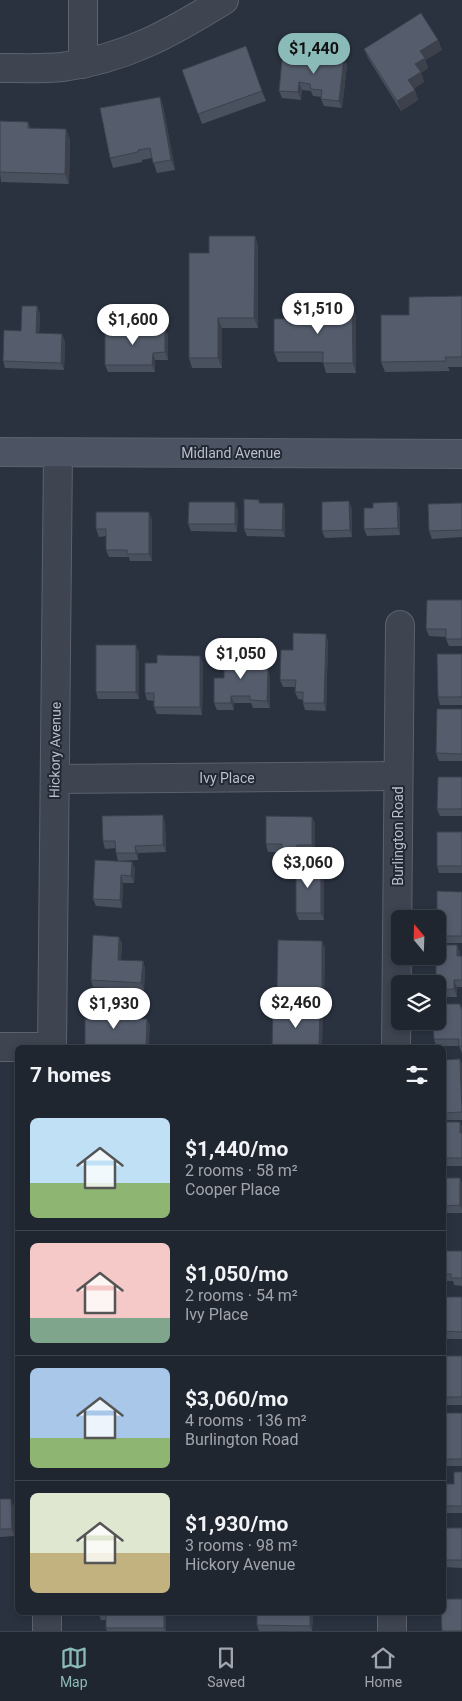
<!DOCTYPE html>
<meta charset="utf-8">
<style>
:root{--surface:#202630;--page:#282e38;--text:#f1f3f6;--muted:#a2a5ab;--line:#3d434c;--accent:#8bbbb9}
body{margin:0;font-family:Roboto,sans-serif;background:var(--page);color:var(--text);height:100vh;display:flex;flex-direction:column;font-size:19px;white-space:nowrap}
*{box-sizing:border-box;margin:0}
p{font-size:16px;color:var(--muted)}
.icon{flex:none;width:28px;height:28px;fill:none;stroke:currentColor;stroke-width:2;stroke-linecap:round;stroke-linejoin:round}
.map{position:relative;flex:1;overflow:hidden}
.panel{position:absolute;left:15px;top:1045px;width:431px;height:570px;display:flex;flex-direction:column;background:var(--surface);border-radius:8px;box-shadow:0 2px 8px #0003,0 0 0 1px var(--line)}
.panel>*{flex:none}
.needle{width:32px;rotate:341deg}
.buttons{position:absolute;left:391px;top:910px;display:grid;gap:10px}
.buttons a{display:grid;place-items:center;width:55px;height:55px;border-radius:8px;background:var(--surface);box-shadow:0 2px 8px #0003,0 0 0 1px var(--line);font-size:25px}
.price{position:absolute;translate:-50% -42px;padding:0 11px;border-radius:18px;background:#fff;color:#222;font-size:16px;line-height:32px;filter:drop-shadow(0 1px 2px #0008)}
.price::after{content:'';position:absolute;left:50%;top:30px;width:15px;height:11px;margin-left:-8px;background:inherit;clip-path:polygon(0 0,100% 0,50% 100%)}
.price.selected{background:var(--accent);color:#111}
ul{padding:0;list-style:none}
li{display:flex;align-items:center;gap:15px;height:125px;padding:0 15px}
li+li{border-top:1px solid var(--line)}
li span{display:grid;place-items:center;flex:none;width:140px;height:100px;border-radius:8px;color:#555}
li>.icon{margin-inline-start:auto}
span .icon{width:60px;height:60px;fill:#fffc;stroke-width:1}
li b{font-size:21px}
h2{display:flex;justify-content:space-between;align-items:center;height:60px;padding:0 15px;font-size:21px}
.menu{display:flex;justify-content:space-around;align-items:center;height:70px;border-top:1px solid var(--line);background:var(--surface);font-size:14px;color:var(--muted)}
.menu a{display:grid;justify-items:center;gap:2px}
.menu .selected{color:var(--accent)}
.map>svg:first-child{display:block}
</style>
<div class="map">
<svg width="462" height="1631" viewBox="0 0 462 1631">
<rect width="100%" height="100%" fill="#2a3240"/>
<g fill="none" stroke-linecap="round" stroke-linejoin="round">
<g stroke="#5c626d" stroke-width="30">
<g id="street">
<path d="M83 64V0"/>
<path d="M0 68C20 68 42 69 62 67 125 59 171 33 224 0"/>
<path d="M55 779 398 776"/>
<path d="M0 1047H52"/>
<path d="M52 1048 58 453"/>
<path d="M396 1048 400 625"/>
<path d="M47 1631V1612"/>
<path d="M392 1631V1612"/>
</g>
</g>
<g stroke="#5c626d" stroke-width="30">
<path id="secondary" d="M0 452 462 454"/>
</g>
<use href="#street" stroke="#3e4450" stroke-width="28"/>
<use href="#secondary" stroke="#4c5362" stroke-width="28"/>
</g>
<g fill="#49505e">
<path d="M438 40 442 50 425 60 428 68 421 73 424 82 414 88 418 100 401 111 368 58 364 49Z"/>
<path d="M344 58 347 65 342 108 324 106 321 99 322 97 313 96 311 91 302 90 301 100 282 98 279 91 300 62Z"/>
<path d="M182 70 262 91 266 101 202 124Z"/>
<path d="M160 97 163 106 175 170 157 173 152 158 142 160V162L113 168 110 158Z"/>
<path d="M28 122 30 128 70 139 69 184 1 182 0 172Z"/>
<path d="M255 236 258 246V328H222V368H192L189 358 209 253Z"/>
<path d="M462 296V367H448L450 371 385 372 381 362 409 315Z"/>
<path d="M37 306 40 314 39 334H62L65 342 64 370 5 368 3 361Z"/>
<path d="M356 315V373H326L323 362H278L274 352 329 318Z"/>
<path d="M165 328 168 336V360H155V372H108L105 365Z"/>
<path d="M259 500 260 503H283L285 511V537L247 536 244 529Z"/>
<path d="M397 502 400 510V535L367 536 364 529 373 508Z"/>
<path d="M462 503V537L432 539 429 531Z"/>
<path d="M352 509V537L325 538 322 531Z"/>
<path d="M238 510 237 532 191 531 188 524Z"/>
<path d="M152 519V561H130L129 557H109L106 550V536L99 537 96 529Z"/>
<path d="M462 600V646H449L446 639V637L429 636 426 629Z"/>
<path d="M326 634 328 642 326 711 305 710 303 703V700L298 699 295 692V687H283L280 680 293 650Z"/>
<path d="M139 652V699H98L96 692Z"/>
<path d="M462 654V705H440L438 697Z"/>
<path d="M255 661V669L270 677V708H253L251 703H234V710H217L214 703 224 678Z"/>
<path d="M203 663 202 715 157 714 154 707V701L147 700 145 693Z"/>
<path d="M462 709V761H439L436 753Z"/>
<path d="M462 777V816H440L437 809Z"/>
<path d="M312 817 315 824V852H300V861H285L282 852H268L266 844Z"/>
<path d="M165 822 166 852 138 853V860L118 861 116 853V848L105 849 103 841Z"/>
<path d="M462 832V873H439L437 866Z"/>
<path d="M132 862 135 869 134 883H123L122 908 96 906 93 899Z"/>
<path d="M324 872V920H299L296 913Z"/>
<path d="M462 892V943H438V919Z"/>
<path d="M119 937 122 944 121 960 143 961 145 968 144 990 93 987 91 980Z"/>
<path d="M457 945 460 952V956H462V987H457V997H439L438 992V984Z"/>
<path d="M325 948 324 995H280L277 988Z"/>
<path d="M460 1004 462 1008V1053L459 1046H436L434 1039Z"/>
<path d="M444 1060 462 1064V1120H444Z"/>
<path d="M444 1122 462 1126V1166H444Z"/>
<path d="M444 1178 462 1183V1213H444Z"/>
<path d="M444 1251H462V1286L454 1285 453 1281H444Z"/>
<rect x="444" y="1297" width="18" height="42"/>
<rect x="444" y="1356" width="18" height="49"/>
<rect x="444" y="1413" width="18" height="53"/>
<path d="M462 1472V1513H444V1484H454Z"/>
<path d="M0 1499 14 1507V1536L0 1537Z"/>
<path d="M444 1528H462V1568L444 1567Z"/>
<path d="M98 1612H166V1631H107L106 1628V1620H101Z"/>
<path d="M257 1612H313L312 1631H259L257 1625Z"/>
</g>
<g fill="#3c414c">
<path d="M438 40 442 50 425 60 428 68 421 73 424 82 412 90 408 80 420 51Z"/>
<path d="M344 58 347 65 342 108 339 101Z"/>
<path d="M299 82 302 90 301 100 298 92Z"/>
<path d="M415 90 418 100 401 111 397 101Z"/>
<path d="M160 97 163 106 175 170 171 160Z"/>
<path d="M66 129 70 139 69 184 65 174Z"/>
<path d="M255 236 258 246V328L254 318Z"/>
<path d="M352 305 356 315V373L353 363Z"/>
<path d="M37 306 40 314 39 341 36 333Z"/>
<path d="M218 318 222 328V368L218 358Z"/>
<path d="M165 328 168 336V360L165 352Z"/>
<path d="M62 334 65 342 64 370 61 363Z"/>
<path d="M153 353 155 360V372L152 365Z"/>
<path d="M349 501 352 509V537L350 530Z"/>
<path d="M235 502 238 510 237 532 235 524Z"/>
<path d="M397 502 400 510V535L398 528Z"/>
<path d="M283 503 285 511V537L282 530Z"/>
<path d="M149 512 152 519V561L149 554Z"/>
<path d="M326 634 328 642 326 711 324 703Z"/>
<path d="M136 645 139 652V699L136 692Z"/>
<path d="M252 653 255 661V677L252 669Z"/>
<path d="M200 656 203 663 202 715 200 707Z"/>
<path d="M268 669 270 677V708L267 701Z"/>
<path d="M231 696 234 703V710L231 703Z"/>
<path d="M163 815 165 822 166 852 163 845Z"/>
<path d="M312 817 315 824V852L312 845Z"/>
<path d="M297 845 300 852V861L297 854Z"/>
<path d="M135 846 138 853V860L136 853Z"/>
<path d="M132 862 135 869 134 883 131 876Z"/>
<path d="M321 865 324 872V920L321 913Z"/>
<path d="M121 875 123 883 122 908 120 900Z"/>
<path d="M119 937 122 944 120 967 118 960Z"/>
<path d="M322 941 325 948 324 995 322 988Z"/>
<path d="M457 945 460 952V963L457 956Z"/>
<path d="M143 961 145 968 144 990 141 983Z"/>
<path d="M454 980 457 987V997L454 989Z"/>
<path d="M125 1009 127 1016V1026L124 1018Z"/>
<path d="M320 1011 323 1018 322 1048H319Z"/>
<path d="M147 1019 150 1026 149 1048H146Z"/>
<path d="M460 1059 462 1064V1100L461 1098Z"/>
<path d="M460 1122 462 1126V1138L460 1133Z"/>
<path d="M460 1178 462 1183V1210L460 1205Z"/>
<path d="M11 1499 14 1507V1536L12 1529Z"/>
<path d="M164 1612H166V1631H165L164 1628Z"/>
<path d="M310 1612H313L312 1631 310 1626Z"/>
</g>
<g fill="#555d6d" stroke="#3c414c">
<path d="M421 13 438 40 420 51 425 58 415 64 421 72 408 80 415 90 397 101 364 49Z"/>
<path d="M246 46 262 91 198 114 182 70Z"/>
<path d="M301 53 344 58 339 101 321 99 322 90 311 89 310 84 299 82 298 92 279 91 282 60 300 62Z"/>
<path d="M160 97 171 160 153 163 150 148 138 150V152L110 158 100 108Z"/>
<path d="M0 121 28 122V128L66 129 65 174 0 172Z"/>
<path d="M209 236H255L254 318H218V358H189V253H209Z"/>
<path d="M462 296V357H445L446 361 381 362V315H409V297Z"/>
<path d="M329 305H352L353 363H323V352H274V319L329 318Z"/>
<path d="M22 306H37L36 333 62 334 61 363 3 361 4 330 21 331Z"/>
<path d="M165 328V352L153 353 152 365H105V329Z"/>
<path d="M244 499 259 500V503H283L282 530 244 529Z"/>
<path d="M349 501 350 530 322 531V502Z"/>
<path d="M189 502H235V524H188Z"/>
<path d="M397 502 398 528 364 529V508H373V503Z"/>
<path d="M462 503V530L429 531 428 504Z"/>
<path d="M96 512H149V554H127V550H106V529H96Z"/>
<path d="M427 600H462V639H446V629H426Z"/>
<path d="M293 633 326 634 324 703H303V692H295L296 680H280L281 650H293Z"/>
<rect x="96" y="645" width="40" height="47"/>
<path d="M224 653H252V669H268L267 701 250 700V696H231V703H214V678H224Z"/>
<path d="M437 654H462V697H438Z"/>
<path d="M157 655 200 656V707H154V693H145V663H157Z"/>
<path d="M437 709H462V754L436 753Z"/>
<path d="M438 777H462V809H437Z"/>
<path d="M163 815V845L135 846 136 853H116L115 841H103L102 816Z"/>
<path d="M266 816 312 817V845H297V854H282V844H266Z"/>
<rect x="437" y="832" width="25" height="34"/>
<path d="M95 860 132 862 131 876 121 875 120 900 93 899Z"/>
<rect x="296" y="865" width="25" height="48"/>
<path d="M437 891 462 892V936H438V919H437Z"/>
<path d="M93 935 119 937 118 960 143 961 141 983 91 980Z"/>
<path d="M278 940 322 941V988H277Z"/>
<path d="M438 945H457V956H462V980H454V989L438 990V984H436V956H438Z"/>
<path d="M438 1004H460L461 1009H462V1046H459V1039H434L433 1021H438Z"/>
<path d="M91 1008 125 1009 124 1018 147 1019 146 1048H85V1019H91Z"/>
<path d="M273 1010 320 1011 319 1048H272Z"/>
<path d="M460 1059 462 1112 444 1113V1060Z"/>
<path d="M444 1122H460V1133H462V1158H444Z"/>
<path d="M444 1178H460V1205L444 1206Z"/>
<path d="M444 1251H462V1278H451V1274H444Z"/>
<path d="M444 1297H462V1332L444 1331Z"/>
<rect x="444" y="1356" width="18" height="41"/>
<rect x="444" y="1413" width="18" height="46"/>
<path d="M454 1472H462V1506H444V1484H454Z"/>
<path d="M0 1499H11L12 1529H0Z"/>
<rect x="444" y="1528" width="18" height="32"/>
<path d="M444 1599H462V1631H442L441 1612H444Z"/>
<rect x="106" y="1612" width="58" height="16"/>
<path d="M257 1612H310V1626L257 1625Z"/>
</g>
<g text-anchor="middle" stroke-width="4" stroke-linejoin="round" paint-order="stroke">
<g font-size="14" fill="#bbbfca" stroke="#222935">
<text x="231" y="458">Midland Avenue</text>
<text transform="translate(55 750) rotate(-89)" y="5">Hickory Avenue</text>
<text x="227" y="783">Ivy Place</text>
<text transform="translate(398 836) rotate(-90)" y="5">Burlington Road</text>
</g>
</g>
</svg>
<div class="buttons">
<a><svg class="needle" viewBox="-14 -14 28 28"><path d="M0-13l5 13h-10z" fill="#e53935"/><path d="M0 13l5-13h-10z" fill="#a2a5ab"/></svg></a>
<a><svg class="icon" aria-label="layers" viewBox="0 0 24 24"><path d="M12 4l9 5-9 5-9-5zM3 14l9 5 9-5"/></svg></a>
</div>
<b class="price selected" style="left:314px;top:75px">$1,440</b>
<b class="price" style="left:318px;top:335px">$1,510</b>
<b class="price" style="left:133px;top:346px">$1,600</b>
<b class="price" style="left:241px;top:680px">$1,050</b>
<b class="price" style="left:308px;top:889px">$3,060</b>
<b class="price" style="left:296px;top:1029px">$2,460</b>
<b class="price" style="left:114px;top:1030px">$1,930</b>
<section class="panel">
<h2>7 homes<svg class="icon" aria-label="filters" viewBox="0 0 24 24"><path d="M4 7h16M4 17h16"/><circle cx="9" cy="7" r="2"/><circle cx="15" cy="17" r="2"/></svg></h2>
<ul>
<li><span style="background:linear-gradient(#bfe0f5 65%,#8fb573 0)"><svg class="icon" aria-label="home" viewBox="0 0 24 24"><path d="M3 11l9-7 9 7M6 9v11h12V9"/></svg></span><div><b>$1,440/mo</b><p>2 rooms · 58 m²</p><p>Cooper Place</p></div></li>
<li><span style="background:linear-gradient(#f6c9c9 75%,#7fa58c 0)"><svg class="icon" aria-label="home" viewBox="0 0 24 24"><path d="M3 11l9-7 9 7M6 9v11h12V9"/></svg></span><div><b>$1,050/mo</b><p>2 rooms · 54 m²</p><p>Ivy Place</p></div></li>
<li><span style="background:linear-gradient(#a9c7e8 70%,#8fb573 0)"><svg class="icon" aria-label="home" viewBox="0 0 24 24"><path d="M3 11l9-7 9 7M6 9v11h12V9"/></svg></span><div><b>$3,060/mo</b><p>4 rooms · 136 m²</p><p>Burlington Road</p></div></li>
<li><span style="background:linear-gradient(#dfe7d0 60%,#c2b280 0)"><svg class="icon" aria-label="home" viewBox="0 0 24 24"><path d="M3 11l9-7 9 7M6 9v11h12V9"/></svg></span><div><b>$1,930/mo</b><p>3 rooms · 98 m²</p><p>Hickory Avenue</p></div></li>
</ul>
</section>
</div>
<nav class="menu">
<a class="selected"><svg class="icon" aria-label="map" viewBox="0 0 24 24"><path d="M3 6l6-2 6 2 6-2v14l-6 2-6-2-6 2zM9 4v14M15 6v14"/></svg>Map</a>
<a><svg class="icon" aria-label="saved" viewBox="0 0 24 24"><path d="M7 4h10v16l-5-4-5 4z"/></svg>Saved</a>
<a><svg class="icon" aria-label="home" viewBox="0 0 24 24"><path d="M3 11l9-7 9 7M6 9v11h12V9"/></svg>Home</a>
</nav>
